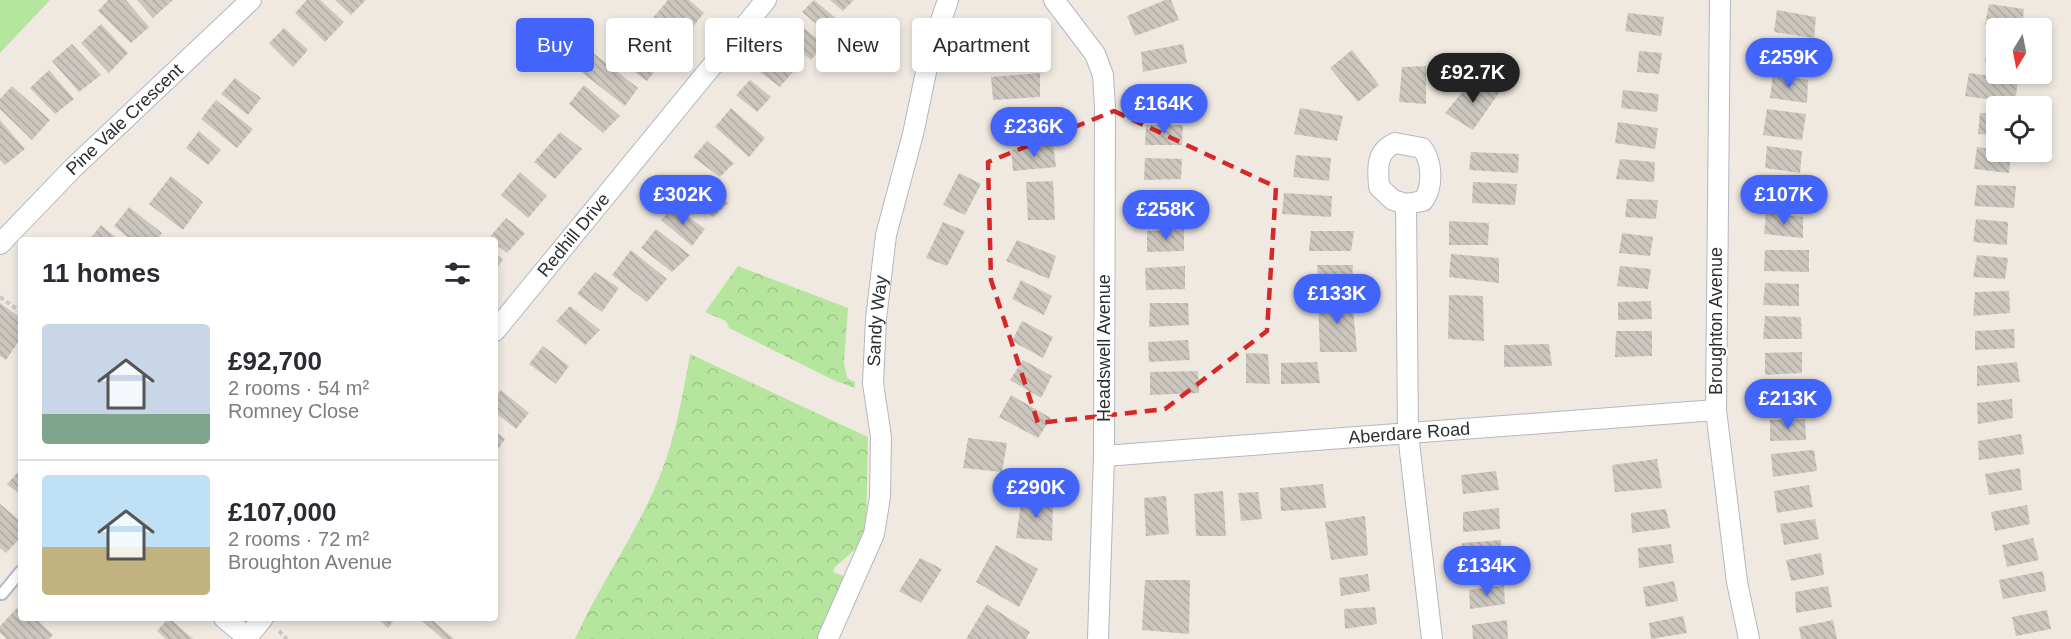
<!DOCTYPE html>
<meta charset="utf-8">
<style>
:root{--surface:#fff;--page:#f2f2f3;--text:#2b2b33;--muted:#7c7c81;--line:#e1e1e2;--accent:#4264fb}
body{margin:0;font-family:Helvetica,sans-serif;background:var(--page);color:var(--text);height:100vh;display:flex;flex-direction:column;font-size:22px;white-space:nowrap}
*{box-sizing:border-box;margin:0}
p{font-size:20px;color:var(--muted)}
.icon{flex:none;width:33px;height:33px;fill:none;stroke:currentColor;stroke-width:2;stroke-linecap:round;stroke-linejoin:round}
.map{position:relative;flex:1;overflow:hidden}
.details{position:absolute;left:18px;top:237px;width:480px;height:384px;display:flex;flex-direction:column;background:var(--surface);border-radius:6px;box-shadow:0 3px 9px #0003}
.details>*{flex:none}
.top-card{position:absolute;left:516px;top:18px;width:570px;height:54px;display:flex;gap:12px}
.needle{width:39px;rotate:190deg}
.tools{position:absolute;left:1986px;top:18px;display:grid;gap:12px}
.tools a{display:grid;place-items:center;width:66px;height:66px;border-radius:6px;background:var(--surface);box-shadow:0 3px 9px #0003;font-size:30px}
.price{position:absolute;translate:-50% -51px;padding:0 14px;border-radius:21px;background:var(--accent);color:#fff;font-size:20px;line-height:39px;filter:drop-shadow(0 2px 3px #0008)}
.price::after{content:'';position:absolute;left:50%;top:36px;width:18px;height:14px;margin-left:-9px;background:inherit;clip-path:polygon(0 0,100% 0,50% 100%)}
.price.active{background:#222;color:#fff}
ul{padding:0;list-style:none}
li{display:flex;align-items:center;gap:18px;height:150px;padding:0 24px}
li+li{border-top:2px solid var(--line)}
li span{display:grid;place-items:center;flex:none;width:168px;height:120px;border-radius:6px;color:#555}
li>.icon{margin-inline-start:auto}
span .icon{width:72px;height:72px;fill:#fffc;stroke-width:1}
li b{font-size:26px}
h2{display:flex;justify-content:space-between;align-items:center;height:72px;padding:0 24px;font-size:26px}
.chip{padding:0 21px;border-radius:6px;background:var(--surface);box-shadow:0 3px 9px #0003;font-size:21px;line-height:54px}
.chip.active{background:var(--accent);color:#fff}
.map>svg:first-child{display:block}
</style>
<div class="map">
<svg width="2071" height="639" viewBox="0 0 2071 639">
<defs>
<pattern id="forest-crowns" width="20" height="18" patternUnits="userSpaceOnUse" patternTransform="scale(1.5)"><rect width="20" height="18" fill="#b6e59e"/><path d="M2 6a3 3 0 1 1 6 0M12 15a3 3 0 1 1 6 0" fill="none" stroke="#9dc588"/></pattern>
<pattern id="building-back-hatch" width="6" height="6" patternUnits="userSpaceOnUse" patternTransform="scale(1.5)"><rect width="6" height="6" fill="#cbc7bf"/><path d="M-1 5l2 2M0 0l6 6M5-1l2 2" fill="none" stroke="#afaba4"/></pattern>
</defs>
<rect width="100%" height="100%" fill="#efe9e1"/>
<g fill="url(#forest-crowns)">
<path d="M738 266 848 308 844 363 847 378 855 382V388L833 380 729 328 726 321 705 312Z"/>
<path d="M690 354 868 437 866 530 860 545 835 567 833 572 856 581 822 639H575C598 588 630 543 653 492 673 449 682 401 690 354Z"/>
</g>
<path fill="#b6e59e" d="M0 0H50L0 53Z"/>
<g fill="url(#building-back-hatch)">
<path d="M108 0H126L149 27 131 43 98 11Z"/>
<path d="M137 0H173L153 18Z"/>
<path d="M307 0H320L344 22 325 42 295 13Z"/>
<path d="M335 0H366L351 15Z"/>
<path d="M668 0H689L704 13 669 56 640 33Z"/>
<path d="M814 0 838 20 827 33 802 12Z"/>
<path d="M830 0H854L843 11Z"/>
<path d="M1165 0H1171L1179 20 1135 36 1127 16Z"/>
<path d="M1989 4 2024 9 2022 28 1985 25Z"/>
<path d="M1777 10 1816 17 1814 38 1774 32Z"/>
<path d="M1628 13 1664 17 1661 36 1625 31Z"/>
<path d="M797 23 824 44 811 60 785 38Z"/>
<path d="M101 24 128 53 109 73 81 43Z"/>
<path d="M284 28 308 50 293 67 269 43Z"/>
<path d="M623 35 660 64 647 81 609 53Z"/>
<path d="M1025 41 1029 64H985V43Z"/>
<path d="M1988 42 1996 43V64L1985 62Z"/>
<path d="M1775 43 1810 48 1808 72 1770 66Z"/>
<path d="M72 44 101 75 79 92 52 61Z"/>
<path d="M1183 44 1187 63 1143 72 1141 52Z"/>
<path d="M776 48 798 66 780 87 757 70Z"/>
<path d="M1352 50 1379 85 1358 102 1330 68Z"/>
<path d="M1639 51 1662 53 1659 74 1637 72Z"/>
<path d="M592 52 638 88 625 106 580 71Z"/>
<path d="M1426 66V104L1399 102 1402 67Z"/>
<path d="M49 70 74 99 55 114 30 88Z"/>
<path d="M1040 73V97L993 100 991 77Z"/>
<path d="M1969 73 2018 80 2015 103 1965 96Z"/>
<path d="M1773 74 1808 80 1807 103 1770 98Z"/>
<path d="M1475 77 1499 93 1473 130 1445 113Z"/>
<path d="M235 78 261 98 248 115 221 94Z"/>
<path d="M750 80 771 97 757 112 736 95Z"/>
<path d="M1185 84 1184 107H1144L1145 86Z"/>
<path d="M584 85 620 116 603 133 569 104Z"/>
<path d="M12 86 50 120 32 140 0 109V99Z"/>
<path d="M1623 90 1659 94 1657 112 1621 108Z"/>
<path d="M216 100 253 129 237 148 201 119Z"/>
<path d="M731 108 765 138 749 157 715 127Z"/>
<path d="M1300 108 1343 116 1337 141 1294 134Z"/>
<path d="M1767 109 1806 114 1802 140 1763 135Z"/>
<path d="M1048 111 1049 134 1011 136 1012 112Z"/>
<path d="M1980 113 1996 114V135L1978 134Z"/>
<path d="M0 120 25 149 5 165 0 160Z"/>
<path d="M1618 122 1658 128 1655 149 1615 143Z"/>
<path d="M1146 125H1183L1182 145H1145Z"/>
<path d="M199 131 221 150 208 165 186 148Z"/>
<path d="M560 132 582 149 555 179 534 162Z"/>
<path d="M707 141 734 163 720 177 693 157Z"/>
<path d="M1053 144 1056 167 1013 171 1011 150Z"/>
<path d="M1767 146 1802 151 1800 173 1765 168Z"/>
<path d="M1977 147 2011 152 2009 173 1974 169Z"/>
<path d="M1471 152 1519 154 1518 173 1469 170Z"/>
<path d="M1296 155 1331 158 1329 181 1293 177Z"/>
<path d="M1145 158 1182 159 1181 179 1144 180Z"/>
<path d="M1620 159 1655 162 1654 182 1616 179Z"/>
<path d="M520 172 547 196 528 218 501 195Z"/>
<path d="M959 173 981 184 965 215 943 205Z"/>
<path d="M171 176 203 202 183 230 149 204Z"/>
<path d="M698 176 728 203 713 217 682 191Z"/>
<path d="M1765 179 1801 184 1798 206 1762 201Z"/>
<path d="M1053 181 1055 220H1028L1026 182Z"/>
<path d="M1473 182 1517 184 1515 205 1472 203Z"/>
<path d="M1977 185 2016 186 2014 208 1974 206Z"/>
<path d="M1284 193 1332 196 1331 217 1282 214Z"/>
<path d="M1180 195 1182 216 1147 215 1146 196Z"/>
<path d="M1627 199 1658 200 1656 219 1625 217Z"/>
<path d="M674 206 705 229 692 246 661 220Z"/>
<path d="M129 207 162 233 157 240H131L114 226Z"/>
<path d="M1766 213 1803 217V238L1764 234Z"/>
<path d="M506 218 525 233 507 253 495 244V240L488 239Z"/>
<path d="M1976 219 2008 222 2007 245 1973 242Z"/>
<path d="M1449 221 1489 223 1488 245H1449Z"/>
<path d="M943 222 965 231 947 266 926 258Z"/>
<path d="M101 225 119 240H89Z"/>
<path d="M656 229 690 255 672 272 641 248Z"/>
<path d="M1184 229V251L1147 252V231Z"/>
<path d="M1311 231H1354L1351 251H1309Z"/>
<path d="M1622 233 1653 237 1650 256 1619 253Z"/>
<path d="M1017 240 1056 256 1049 279 1006 261Z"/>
<path d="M631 250 667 279 647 302 612 275Z"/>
<path d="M1765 250H1809V272L1764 271Z"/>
<path d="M495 253 503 260 495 269Z"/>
<path d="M1451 254 1499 258V283L1449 277Z"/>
<path d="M1977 255 2008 258 2005 279 1973 277Z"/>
<path d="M1317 265H1353L1352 285 1319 286Z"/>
<path d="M1185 266V289L1146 290 1145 268Z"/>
<path d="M1620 266 1651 269 1648 289 1617 286Z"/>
<path d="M595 272 619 288 602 312 577 294Z"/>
<path d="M1021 280 1052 296 1044 315 1012 299Z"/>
<path d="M1765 283 1799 284V306L1763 305Z"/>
<path d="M2009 291 2010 313 1973 316 1975 292Z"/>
<path d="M1449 295 1483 296 1484 341 1448 339Z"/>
<path d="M1352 297 1357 352H1320L1318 299Z"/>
<path d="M1651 301 1652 319 1618 320V302Z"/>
<path d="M0 303 21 318V338L6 360 0 356Z"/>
<path d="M1150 303H1188L1189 325 1149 327Z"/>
<path d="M570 306 600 330 585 345 556 321Z"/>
<path d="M1765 316 1801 317 1802 339H1763Z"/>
<path d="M1022 321 1053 337 1043 358 1012 341Z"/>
<path d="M2014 329 2015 348 1975 350V331Z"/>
<path d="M1616 331H1652V356L1615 357Z"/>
<path d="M1188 340 1190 360 1149 362 1148 342Z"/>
<path d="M1549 344 1552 366 1504 367V345Z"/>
<path d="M543 346 569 366 556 384 529 364Z"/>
<path d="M1802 352V373L1765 375V353Z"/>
<path d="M1246 353 1268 354 1270 384 1246 383Z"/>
<path d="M1023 360 1052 376 1041 398 1010 380Z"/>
<path d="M1317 362 1320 383 1281 384V363Z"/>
<path d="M2017 362 2020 382 1977 386V366Z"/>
<path d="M1198 371 1199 393 1150 395V372Z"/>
<path d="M1768 387H1802V406L1768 407Z"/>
<path d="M501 390 529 413 516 429 495 412V397Z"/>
<path d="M1011 395 1051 418 1038 438 999 417Z"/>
<path d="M2012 399 2013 418 1978 424 1977 403Z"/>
<path d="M1805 419 1806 440 1770 441V420Z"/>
<path d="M495 431 505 439 495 453Z"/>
<path d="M2021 434 2024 454 1979 460 1978 441Z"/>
<path d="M968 438 1007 443 1002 472 963 468Z"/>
<path d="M1814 450 1817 471 1773 477 1771 454Z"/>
<path d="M1657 459 1662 488 1615 492 1612 465Z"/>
<path d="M2020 468 2022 490 1989 495 1985 474Z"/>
<path d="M21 469V495L7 484Z"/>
<path d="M1496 471 1499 490 1463 494 1461 475Z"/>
<path d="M1323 484 1326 508 1281 511 1280 488Z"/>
<path d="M1809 485 1813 507 1777 513 1774 491Z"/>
<path d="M1223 491 1226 536H1196L1194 494Z"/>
<path d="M1258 492 1262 519 1241 521 1238 493Z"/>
<path d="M1022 496 1053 499 1052 541 1016 538Z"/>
<path d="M1166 496 1169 534 1146 536 1144 498Z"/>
<path d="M0 504 21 522V537L6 553 0 548Z"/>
<path d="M2027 505 2030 524 1995 531 1991 512Z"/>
<path d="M1499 508 1500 529 1463 532V512Z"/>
<path d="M1666 509 1670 528 1632 533 1631 513Z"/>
<path d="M1365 516 1368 555 1331 560 1325 522Z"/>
<path d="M1815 519 1819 539 1784 545 1780 524Z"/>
<path d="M2033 538 2039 560 2007 567 2002 545Z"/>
<path d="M1501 540 1503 567 1465 570 1462 543Z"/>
<path d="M1671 544 1674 563 1639 568 1638 548Z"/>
<path d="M996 545 1038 569 1019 607 976 582Z"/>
<path d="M1821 553 1824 575 1791 581 1786 560Z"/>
<path d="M920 558 942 569 921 603 899 591Z"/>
<path d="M2043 571 2046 591 2003 599 1999 580Z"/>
<path d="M1368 574 1370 591 1341 596 1339 578Z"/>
<path d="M1145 580H1190L1189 634 1142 630Z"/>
<path d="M1674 581 1678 601 1646 607 1643 587Z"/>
<path d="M1504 585 1505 604 1470 609 1469 590Z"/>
<path d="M1828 586 1832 607 1796 613 1795 592Z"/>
<path d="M21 604V618H35L53 635 49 639H7L0 633V626Z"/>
<path d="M987 604 1030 632 1026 639H966Z"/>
<path d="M1375 607 1377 624 1345 629 1344 609Z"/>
<path d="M2047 610 2051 629 2016 636 2012 617Z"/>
<path d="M1683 616 1687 633 1651 639 1649 623Z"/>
<path d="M169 618 193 639H166L157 631Z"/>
<path d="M377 618H396L388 628Z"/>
<path d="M419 618H430L454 639H443Z"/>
<path d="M1507 620 1508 639H1473L1472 625Z"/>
<path d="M1833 620 1837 639H1801L1799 627Z"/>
</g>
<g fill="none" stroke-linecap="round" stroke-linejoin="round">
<g stroke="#b4b7c1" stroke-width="14">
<path id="service" d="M2 594 21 571"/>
</g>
<g stroke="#b4b7c1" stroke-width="22">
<g id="minor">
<path d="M1054 0 1095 54 1103 75 1105 107 1104 456 1098 639"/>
<path d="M1720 0 1716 410 1737 582 1749 639"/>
<path d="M1406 204 1423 201C1433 187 1433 163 1422 148L1395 143C1375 152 1378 169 1379 187L1393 200 1406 204 1408 434 1432 639"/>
<path id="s1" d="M0 244 73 168 251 0"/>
<path id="s2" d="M495 331 766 0"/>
<path id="s3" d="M1104 456 1716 410"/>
<path d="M224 618 247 637"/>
<path id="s4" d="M828 638 874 534 880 497 881 437 873 383 876 319 886 235 913 134 930 53 948 0"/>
<path d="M246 639 263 618"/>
</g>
</g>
<g stroke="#c9c9c9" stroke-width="4" stroke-dasharray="4.5 3" stroke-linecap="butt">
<path d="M0 297 21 312"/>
<path d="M279 631 287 639"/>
</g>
<use href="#service" stroke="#fff" stroke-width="10"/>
<use href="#minor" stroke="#fff" stroke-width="20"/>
</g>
<path fill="none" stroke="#d62828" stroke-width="4.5" stroke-dasharray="12 8" stroke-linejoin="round" d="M1114 111 1276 187 1267 331 1165 409 1038 423 991 280 988 162Z"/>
<g text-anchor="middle" stroke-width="5" stroke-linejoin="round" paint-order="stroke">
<g font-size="18" fill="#2e2e2e" stroke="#fff">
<text dy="6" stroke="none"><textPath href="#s1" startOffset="176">Pine Vale Crescent</textPath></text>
<text dy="6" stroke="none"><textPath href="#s2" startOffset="124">Redhill Drive</textPath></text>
<text dy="6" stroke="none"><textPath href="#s4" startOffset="328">Sandy Way</textPath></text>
<text transform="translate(1716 321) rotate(-90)" y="6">Broughton Avenue</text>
<text transform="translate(1104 348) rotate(-90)" y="6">Headswell Avenue</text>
<text dy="6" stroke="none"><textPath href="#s3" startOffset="306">Aberdare Road</textPath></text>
</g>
</g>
</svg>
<div class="tools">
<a><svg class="needle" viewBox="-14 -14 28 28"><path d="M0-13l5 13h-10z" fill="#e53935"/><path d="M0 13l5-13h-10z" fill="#7c7c81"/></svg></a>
<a><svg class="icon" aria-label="locate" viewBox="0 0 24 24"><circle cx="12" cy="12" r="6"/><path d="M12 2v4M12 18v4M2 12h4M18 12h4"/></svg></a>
</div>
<b class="price" style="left:1789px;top:89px">£259K</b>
<b class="price active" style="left:1473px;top:104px">£92.7K</b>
<b class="price" style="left:1164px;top:135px">£164K</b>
<b class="price" style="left:1034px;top:158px">£236K</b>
<b class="price" style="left:683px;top:226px">£302K</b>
<b class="price" style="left:1784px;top:226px">£107K</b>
<b class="price" style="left:1166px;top:241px">£258K</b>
<b class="price" style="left:1337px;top:325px">£133K</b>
<b class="price" style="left:1788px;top:430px">£213K</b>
<b class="price" style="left:1036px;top:519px">£290K</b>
<b class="price" style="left:1487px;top:597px">£134K</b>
<div class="top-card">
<a class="chip active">Buy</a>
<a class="chip">Rent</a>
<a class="chip">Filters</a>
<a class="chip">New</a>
<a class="chip">Apartment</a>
</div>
<section class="details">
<h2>11 homes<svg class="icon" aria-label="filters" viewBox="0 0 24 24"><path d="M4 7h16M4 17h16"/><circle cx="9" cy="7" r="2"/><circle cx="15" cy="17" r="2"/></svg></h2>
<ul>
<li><span style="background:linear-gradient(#c9d6e8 75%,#7fa58c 0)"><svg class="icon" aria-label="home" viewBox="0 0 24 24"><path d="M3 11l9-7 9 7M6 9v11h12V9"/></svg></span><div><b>£92,700</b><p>2 rooms · 54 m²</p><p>Romney Close</p></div></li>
<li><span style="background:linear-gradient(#bfe0f5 60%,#c2b280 0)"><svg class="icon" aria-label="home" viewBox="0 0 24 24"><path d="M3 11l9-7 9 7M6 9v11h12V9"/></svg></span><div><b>£107,000</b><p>2 rooms · 72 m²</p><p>Broughton Avenue</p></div></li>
</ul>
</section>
</div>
